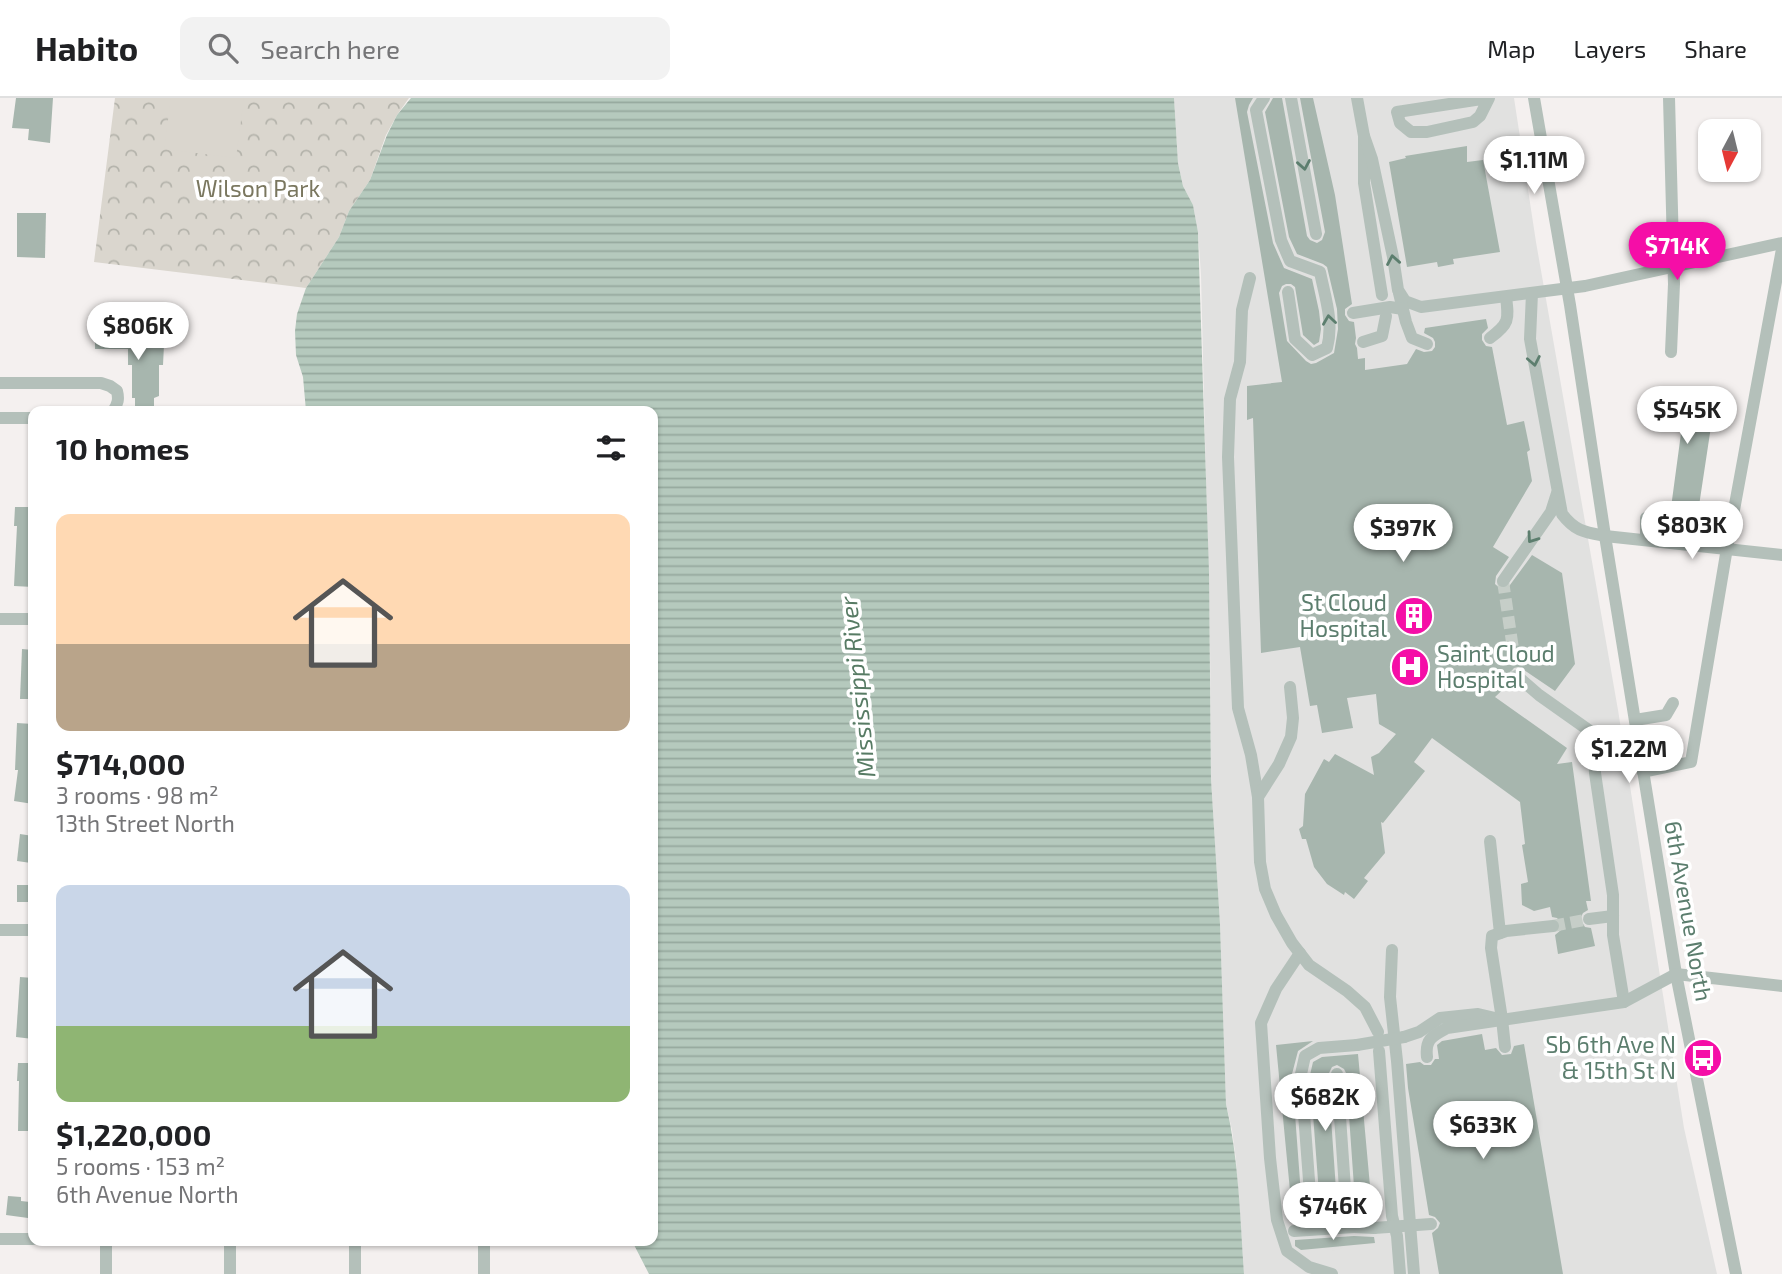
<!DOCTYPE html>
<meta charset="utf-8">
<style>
:root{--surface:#fff;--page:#f2f2f2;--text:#202124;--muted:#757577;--line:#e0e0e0;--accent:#f50ea7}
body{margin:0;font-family:"Exo 2",sans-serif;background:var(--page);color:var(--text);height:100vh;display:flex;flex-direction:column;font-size:26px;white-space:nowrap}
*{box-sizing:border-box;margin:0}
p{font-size:23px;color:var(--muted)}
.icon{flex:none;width:38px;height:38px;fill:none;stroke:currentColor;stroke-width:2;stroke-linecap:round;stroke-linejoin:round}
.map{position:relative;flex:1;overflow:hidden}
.side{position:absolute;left:28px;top:308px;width:630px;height:840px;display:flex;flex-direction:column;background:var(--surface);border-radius:14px;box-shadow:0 2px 5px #0004}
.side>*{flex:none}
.needle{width:46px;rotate:187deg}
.tools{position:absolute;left:1698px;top:21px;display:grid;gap:14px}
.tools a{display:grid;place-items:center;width:63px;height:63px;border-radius:14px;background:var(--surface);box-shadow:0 2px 5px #0004;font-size:35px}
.price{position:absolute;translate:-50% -60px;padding:0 16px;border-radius:24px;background:#fff;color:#222;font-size:23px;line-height:46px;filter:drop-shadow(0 2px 4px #0008)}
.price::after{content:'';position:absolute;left:50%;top:42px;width:21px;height:16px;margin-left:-10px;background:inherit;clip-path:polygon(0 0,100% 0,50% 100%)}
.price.active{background:var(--accent);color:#fff}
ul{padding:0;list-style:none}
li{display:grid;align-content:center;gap:14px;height:371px;padding:0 28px}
li span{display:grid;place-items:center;height:217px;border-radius:14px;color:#555}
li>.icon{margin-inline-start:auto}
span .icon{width:126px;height:126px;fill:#fffc;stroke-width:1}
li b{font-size:30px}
h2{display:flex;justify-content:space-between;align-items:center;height:84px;padding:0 28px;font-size:30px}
header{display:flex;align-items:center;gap:42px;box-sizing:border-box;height:98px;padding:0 35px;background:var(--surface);border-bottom:2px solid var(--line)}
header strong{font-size:33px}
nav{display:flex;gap:38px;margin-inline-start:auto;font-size:24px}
.search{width:490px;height:63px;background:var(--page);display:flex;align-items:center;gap:18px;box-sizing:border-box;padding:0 24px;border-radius:14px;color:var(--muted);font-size:26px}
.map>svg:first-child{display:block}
</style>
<header>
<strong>Habito</strong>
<div class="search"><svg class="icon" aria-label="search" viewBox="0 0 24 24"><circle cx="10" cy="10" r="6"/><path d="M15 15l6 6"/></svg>Search here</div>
<nav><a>Map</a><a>Layers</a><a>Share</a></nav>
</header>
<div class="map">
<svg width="1782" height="1176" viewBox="0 0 1782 1176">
<defs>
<pattern id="park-crowns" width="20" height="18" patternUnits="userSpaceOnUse" patternTransform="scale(1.75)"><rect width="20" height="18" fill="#dad6ce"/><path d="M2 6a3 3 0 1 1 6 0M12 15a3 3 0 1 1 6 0" fill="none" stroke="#b4b3ab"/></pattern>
<pattern id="water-rules" width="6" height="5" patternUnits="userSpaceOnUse" patternTransform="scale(1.75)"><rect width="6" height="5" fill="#b5c9bd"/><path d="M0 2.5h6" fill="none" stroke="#96a89e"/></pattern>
</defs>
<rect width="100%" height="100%" fill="#f4f0ef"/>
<path fill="#e1e1e0" d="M1174 0H1514L1536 144 1618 612 1684 1030 1717 1176H1244L1236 1062 1232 1032 1226 1006 1220 826 1211 681 1210 545 1201 177 1198 134 1193 107 1183 88 1178 65Z"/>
<path fill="url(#park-crowns)" d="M115 0H409L397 17 386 37 370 82 349 113 339 139 306 190 94 164Z"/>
<path fill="#dad6ce" d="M171 0H244L236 60 164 51Z"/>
<path fill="url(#water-rules)" d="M411 0H1174L1178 65 1183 88 1193 107 1198 134 1209 474 1211 681 1220 826 1226 1006C1239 1062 1240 1119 1244 1176H649L632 1143H653V313H306L303 279 296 257 295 233 297 216 306 190 339 139 349 113 370 82 387 37 397 17Z"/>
<g fill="#a7b6ae">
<path d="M16 0H53L50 45 28 42 29 31 12 30Z"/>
<path d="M1235 0H1253L1249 7 1247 14 1273 145 1284 170 1312 181 1319 213 1321 231 1319 244 1314 247 1303 237 1295 189 1291 186H1286L1282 188 1279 195 1287 243 1306 263 1311 266 1316 265 1334 255 1338 231 1337 211 1327 169 1323 166 1297 156 1289 139 1265 14 1273 0H1282L1307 138 1310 142 1317 145 1322 142 1325 134 1300 0H1313L1335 97 1352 206 1345 211V217L1349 223 1354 224 1356 240 1355 246 1357 250 1358 261 1365 260V272L1407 266 1416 251 1424 254 1432 253 1435 249V244L1433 240 1424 235 1425 230 1486 221 1488 230 1482 236V242L1486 248 1492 249 1507 327 1524 323 1530 352 1527 354 1532 383 1493 449 1509 459 1496 478 1495 486 1502 492 1507 491 1532 457 1562 475 1575 566 1555 593 1524 572 1518 569 1514 570 1508 577 1511 584 1495 599 1567 650 1557 666 1572 664 1591 803H1586L1588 812 1583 815 1580 821 1585 829 1591 830 1595 848 1558 856 1555 837 1561 832 1562 826 1557 820 1552 819 1550 809 1534 813 1522 807 1521 786 1528 784 1522 747 1525 746 1520 704 1432 640 1414 664 1425 673 1383 725 1381 724 1385 755 1364 780 1368 783 1354 801 1345 794 1344 797 1327 786 1314 769 1306 741H1302L1299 731 1303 728 1305 696 1324 661 1329 664 1335 656 1374 677 1371 659 1379 655 1396 636 1379 626 1376 596 1347 600 1353 630 1322 635 1317 607 1310 608 1300 549 1261 555 1253 320 1247 322V288L1282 284Z"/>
<path d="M1467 48V64L1483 62 1500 154 1453 161 1454 166 1438 169 1437 164 1407 169 1389 64 1406 60 1405 58Z"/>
<path d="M17 115H46L45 160 17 159Z"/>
<path d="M95 232H115V234H155L154 246 164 247 163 267H159V298L154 300V313H135V300H132V267H128V251H95Z"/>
<path d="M1654 294 1715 302 1697 421 1670 417 1682 328 1650 324Z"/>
<path d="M15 409H33V489L14 488 17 428H14Z"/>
<path d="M22 551 33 552V601H20Z"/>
<path d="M17 625 33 626V706L14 703 18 672H15Z"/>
<path d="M20 736 33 738 31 765 17 763Z"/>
<rect x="17" y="787" width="16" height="17"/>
<path d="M20 879 33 880V941L16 939Z"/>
<path d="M1482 936 1485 952 1496 950 1502 957 1511 956 1514 948 1524 946 1563 1176H1439L1432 1135 1438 1130 1440 1125 1435 1119 1429 1117 1408 990 1406 966 1420 964 1424 967H1431L1435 961H1439L1437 947 1442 943Z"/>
<path d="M1313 943 1298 953 1292 976 1302 1110 1307 1117 1311 1118 1316 1116 1320 1109 1310 977 1313 964 1322 959 1358 956 1373 1121H1360L1355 1103 1346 975 1344 971 1337 967 1332 969 1328 977 1337 1106 1342 1121 1293 1124 1276 947Z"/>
<path d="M18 965H33V1033H18L19 983H17Z"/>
<path d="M8 1098 21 1099V1103L30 1104 28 1120 6 1117Z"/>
<path d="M1354 1138 1374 1139 1375 1145 1301 1152 1295 1148V1142Z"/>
</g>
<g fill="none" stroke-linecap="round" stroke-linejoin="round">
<g stroke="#c6cec8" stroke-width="12" stroke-dasharray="12 6" stroke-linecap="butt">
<path d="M1503 483 1517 578"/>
<path d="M1553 828 1589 821"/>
</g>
<g stroke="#b4c0ba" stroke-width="12">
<path d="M1264 0 1256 12 1281 142 1290 163 1320 174C1325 199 1334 224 1327 250L1312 257 1295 241 1288 194"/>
<path d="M1291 0 1316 136"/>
<path d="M1357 0 1364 38V85L1382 197"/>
<path d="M1488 0 1397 14 1400 25 1411 34H1427L1473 24 1480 18 1489 0"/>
<path d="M1534 0 1570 207 1605 438 1676 876 1736 1176"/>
<path d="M1669 0 1674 186 1671 254"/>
<path d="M1364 38 1372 61 1393 159 1398 192 1405 203 1421 209 1585 188 1782 145"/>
<path d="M1250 180 1242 212 1240 264 1230 301 1228 359 1238 610 1251 657 1258 699"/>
<path d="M1399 195 1406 224 1412 240 1427 246"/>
<path d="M1532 195 1530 241 1562 416C1575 433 1584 434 1605 438L1782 457"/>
<path d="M1353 215 1390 209 1403 211"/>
<path d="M1490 240C1509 226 1509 222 1506 199"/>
<path d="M1363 244 1382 238 1386 218"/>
<path d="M0 285H101L110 288 117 293C119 301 118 306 113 313"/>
<path d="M0 320H33"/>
<path d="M1646 420V442"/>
<path d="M1503 483 1551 414 1557 395"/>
<path d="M0 521H33"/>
<path d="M1517 578 1539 597 1604 643 1638 638"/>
<path d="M1290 589 1293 620 1291 639 1279 666 1258 699 1260 764 1265 791 1276 817 1292 845 1309 867 1347 893 1365 909 1378 934"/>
<path d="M1635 622 1666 617 1673 605"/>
<path d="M1604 643 1594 655 1595 675 1613 797V837L1624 904"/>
<path d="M1643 674 1691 664 1727 450 1782 151"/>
<path d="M1490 743 1500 835"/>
<path d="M1589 821 1613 818"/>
<path d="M0 832H33"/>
<path d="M1392 852 1390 899 1397 963 1414 1176"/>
<path d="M1300 855 1276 891 1261 925 1270 1060 1277 1122 1287 1153 1309 1169 1332 1176"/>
<path d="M1404 939 1419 934 1440 920 1478 916 1495 920"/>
<path d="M1505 949 1502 921 1491 850 1492 838 1506 833 1553 828"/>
<path d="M1379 953 1392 1118 1397 1138 1400 1176"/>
<path d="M1427 959C1425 941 1432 938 1447 930L1624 904 1676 876 1782 888"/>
<path d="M1337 976 1346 1105 1354 1129 1374 1130"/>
<path d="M1311 1109 1301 976 1305 958 1319 950 1357 947"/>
<path d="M1294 1133 1354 1129"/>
<path d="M0 1141H33"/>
<path d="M106 1143V1176"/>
<path d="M230 1143V1176"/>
<path d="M355 1143V1176"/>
<path d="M484 1143V1176"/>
</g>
<g stroke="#b4c0ba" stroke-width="12">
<path d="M1357 947 1404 939"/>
<path d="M1374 1130 1431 1126"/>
</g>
</g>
<defs><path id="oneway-chevron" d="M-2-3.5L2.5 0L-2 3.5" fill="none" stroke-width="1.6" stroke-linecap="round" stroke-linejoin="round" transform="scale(1.75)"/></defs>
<g stroke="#5c7e6e">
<use href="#oneway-chevron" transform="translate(1304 67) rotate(80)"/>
<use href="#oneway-chevron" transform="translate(1393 162) rotate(-100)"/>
<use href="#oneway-chevron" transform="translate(1329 222) rotate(-98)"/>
<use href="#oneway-chevron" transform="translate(1534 263) rotate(79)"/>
<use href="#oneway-chevron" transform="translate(1532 440) rotate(125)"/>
</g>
<defs>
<g id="building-disc" transform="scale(2.0125)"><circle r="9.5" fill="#f50ea7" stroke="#fff"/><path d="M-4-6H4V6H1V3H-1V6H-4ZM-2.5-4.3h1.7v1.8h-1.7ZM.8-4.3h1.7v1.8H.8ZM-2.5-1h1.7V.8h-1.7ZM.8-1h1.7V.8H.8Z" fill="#fff"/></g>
<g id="hospital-disc" transform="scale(2.0125)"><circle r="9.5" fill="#f50ea7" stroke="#fff"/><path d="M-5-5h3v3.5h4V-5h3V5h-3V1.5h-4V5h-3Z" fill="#fff"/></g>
<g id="bus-disc" transform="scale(2.0125)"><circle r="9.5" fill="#f50ea7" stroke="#fff"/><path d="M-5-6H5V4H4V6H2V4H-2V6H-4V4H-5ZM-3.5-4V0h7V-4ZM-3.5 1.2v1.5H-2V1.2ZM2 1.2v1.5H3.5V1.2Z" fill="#fff"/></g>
</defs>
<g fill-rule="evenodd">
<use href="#building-disc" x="1414" y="518"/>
<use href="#hospital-disc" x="1410" y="569"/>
<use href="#bus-disc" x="1703" y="960"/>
</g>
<g text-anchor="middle" stroke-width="7" stroke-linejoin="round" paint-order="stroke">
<g font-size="23" fill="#7a775f" stroke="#fff">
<text x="258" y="99">Wilson Park</text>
</g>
<g font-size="23" fill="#5c7e6e" stroke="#fff" text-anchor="end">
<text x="1387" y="513">St Cloud<tspan x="1387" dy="26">Hospital</tspan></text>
<text x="1437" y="564" text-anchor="start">Saint Cloud<tspan x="1437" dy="26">Hospital</tspan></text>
<text x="1676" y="955">Sb 6th Ave N<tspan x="1676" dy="26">&amp; 15th St N</tspan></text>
</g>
<g font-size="23" fill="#5c7e6e" stroke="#fff">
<text transform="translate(1688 813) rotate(80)" y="8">6th Avenue North</text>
</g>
<g font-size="24" font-style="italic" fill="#577b64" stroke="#fff">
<text transform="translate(858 589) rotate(-96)" y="8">Mississippi River</text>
</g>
</g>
</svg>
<div class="tools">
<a><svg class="needle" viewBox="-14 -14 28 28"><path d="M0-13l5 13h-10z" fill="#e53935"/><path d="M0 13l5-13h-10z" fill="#757577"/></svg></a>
</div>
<b class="price" style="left:1534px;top:98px">$1.11M</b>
<b class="price active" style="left:1677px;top:184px">$714K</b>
<b class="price" style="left:138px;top:264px">$806K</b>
<b class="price" style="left:1687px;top:348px">$545K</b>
<b class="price" style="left:1692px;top:463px">$803K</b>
<b class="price" style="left:1403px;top:466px">$397K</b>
<b class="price" style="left:1629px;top:687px">$1.22M</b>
<b class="price" style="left:1325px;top:1035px">$682K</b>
<b class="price" style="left:1483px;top:1063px">$633K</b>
<b class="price" style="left:1333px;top:1144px">$746K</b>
<section class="side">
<h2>10 homes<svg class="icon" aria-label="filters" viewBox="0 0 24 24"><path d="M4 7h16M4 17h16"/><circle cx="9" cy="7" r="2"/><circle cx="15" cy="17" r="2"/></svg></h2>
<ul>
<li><span style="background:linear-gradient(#ffd9b3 60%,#b9a48a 0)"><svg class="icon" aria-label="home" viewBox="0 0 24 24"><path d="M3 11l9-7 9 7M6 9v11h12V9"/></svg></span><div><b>$714,000</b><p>3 rooms · 98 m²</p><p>13th Street North</p></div></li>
<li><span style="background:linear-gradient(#c9d6e8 65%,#8fb573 0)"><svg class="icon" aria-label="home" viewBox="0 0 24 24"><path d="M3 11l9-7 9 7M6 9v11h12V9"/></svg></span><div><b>$1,220,000</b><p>5 rooms · 153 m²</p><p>6th Avenue North</p></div></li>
</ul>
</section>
</div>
